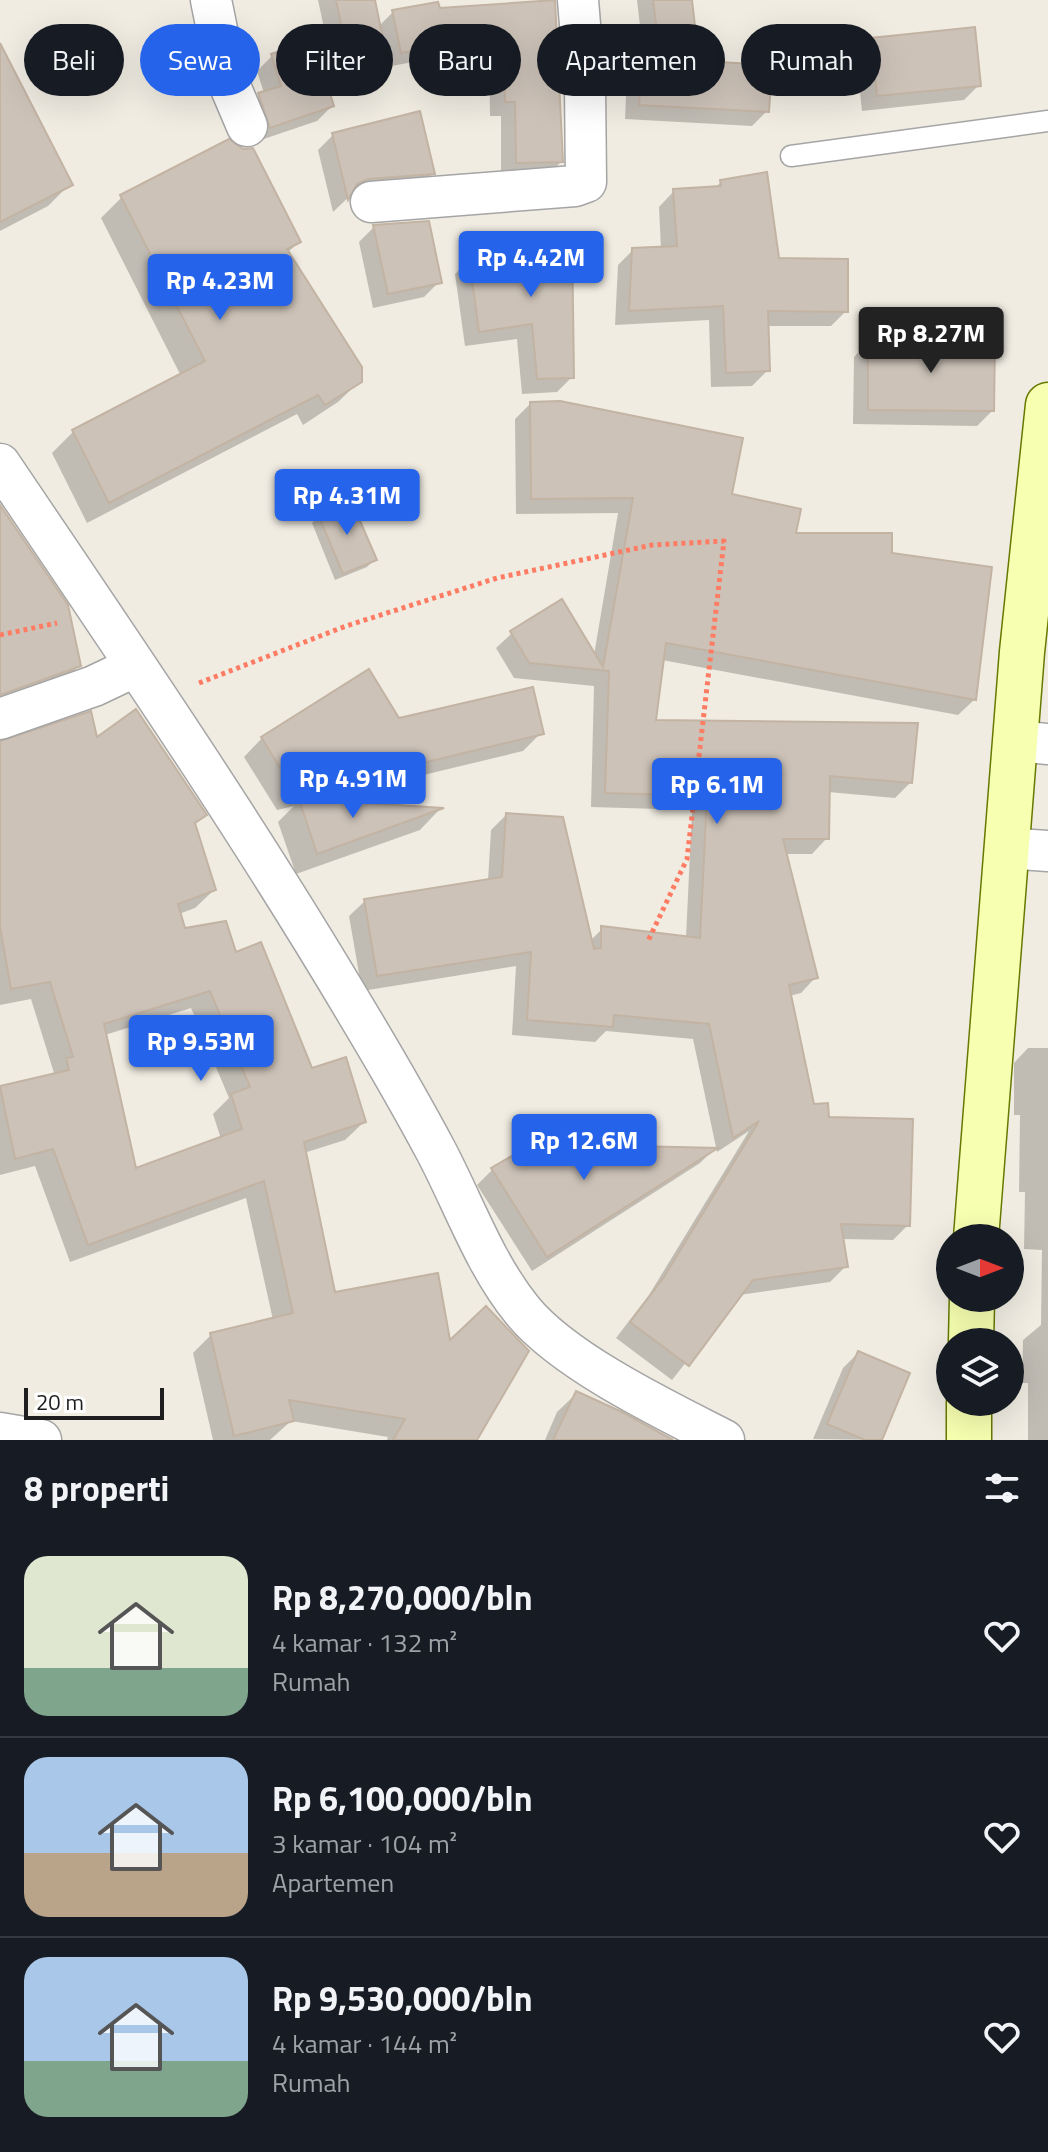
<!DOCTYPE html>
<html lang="id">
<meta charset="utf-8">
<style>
:root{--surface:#171b24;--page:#242831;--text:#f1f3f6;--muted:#9ea1a6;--line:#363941;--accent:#2563eb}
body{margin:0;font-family:"Titillium Web",sans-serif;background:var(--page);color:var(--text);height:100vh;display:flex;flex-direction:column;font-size:30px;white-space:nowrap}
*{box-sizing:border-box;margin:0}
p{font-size:26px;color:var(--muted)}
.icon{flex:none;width:44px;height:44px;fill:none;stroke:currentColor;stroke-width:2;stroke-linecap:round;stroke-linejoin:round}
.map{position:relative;height:1440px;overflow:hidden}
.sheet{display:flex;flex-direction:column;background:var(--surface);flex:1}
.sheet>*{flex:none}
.hud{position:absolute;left:24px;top:24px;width:1000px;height:72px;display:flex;gap:16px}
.needle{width:52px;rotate:90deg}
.fabs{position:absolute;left:936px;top:1224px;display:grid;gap:16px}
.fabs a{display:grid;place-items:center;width:88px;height:88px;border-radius:50%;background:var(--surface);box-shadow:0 8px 32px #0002;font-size:40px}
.scale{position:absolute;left:24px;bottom:20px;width:140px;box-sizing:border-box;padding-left:8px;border:4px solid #1e1e1e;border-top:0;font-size:22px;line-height:28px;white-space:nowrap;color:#1e1e1e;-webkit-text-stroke:6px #fff;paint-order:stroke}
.price{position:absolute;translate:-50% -68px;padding:0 18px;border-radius:8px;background:var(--accent);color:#fff;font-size:26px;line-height:52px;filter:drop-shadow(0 2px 4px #0008)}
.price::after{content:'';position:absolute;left:50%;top:48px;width:24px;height:18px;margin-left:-12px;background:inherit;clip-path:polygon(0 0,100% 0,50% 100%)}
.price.active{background:#222;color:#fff}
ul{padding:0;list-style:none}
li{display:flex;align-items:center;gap:24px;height:200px;padding:0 24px}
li+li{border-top:2px solid var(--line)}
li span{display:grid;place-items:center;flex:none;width:224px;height:160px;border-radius:24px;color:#555}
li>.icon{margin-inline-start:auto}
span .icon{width:96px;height:96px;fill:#fffc;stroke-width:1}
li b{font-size:34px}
h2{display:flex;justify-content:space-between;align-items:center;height:96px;padding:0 24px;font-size:34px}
.chip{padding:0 28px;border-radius:36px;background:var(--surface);box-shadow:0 8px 32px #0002;font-size:28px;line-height:72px}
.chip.active{background:var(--accent);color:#fff}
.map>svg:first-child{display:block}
</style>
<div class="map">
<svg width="1048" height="1440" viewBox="0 0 1048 1440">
<rect width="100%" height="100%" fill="#f0ece2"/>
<g fill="#0003" fill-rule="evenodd">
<path d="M318 0H373L378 27 393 12 553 2 561 162 546 177H501V116H490L489 48 386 67 380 39 366 53 331 61Z"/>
<path d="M637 0H690L697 63 767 111 752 126 625 119 627 76 644 61Z"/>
<path d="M872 40 979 85 964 100 862 111 856 55Z"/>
<path d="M272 56 332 106 317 121 255 142 244 110 264 93 257 71Z"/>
<path d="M0 72 70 184 48 206 0 231Z"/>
<path d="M333 135 433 173 418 188 352 194 333 212 318 150Z"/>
<path d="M721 182 777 260 846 311 831 326H767L768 370 752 386 711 387 709 320 615 325 618 265 633 250 661 249 659 207 674 191 714 189Z"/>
<path d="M122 197 299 242 287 253 360 381 338 402 303 425 297 414 87 523 52 453 73 432 181 376 101 218Z"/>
<path d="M374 227 439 282 424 297 373 308 359 242Z"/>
<path d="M525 241 572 377 557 392 522 394 517 339 465 346 455 274 470 259 513 253Z"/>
<path d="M869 341 992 411 977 426 853 424 854 357Z"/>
<path d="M530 404 730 496 794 535 890 555 974 700 958 715 662 660 654 722 911 782 895 798 828 792 827 838 812 854H785L816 977 801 993 789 996 813 1106 827 1119 908 1225 893 1240 842 1239 846 1266 830 1282 739 1295 672 1380 616 1338 649 1295 749 1131 717 1152 693 1039 606 1031 595 1042 512 1035 516 966 362 991 349 916 365 901 488 881 491 830 506 815 590 941 602 929 686 938 692 810 591 807 594 686 514 678 496 648 512 633 594 655 618 513 516 514 515 419Z"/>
<path d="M0 508 79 666 60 684 0 705Z"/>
<path d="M319 516 374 560 367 567 335 580 312 523Z"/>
<path d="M398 720 541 733 523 751 316 801 439 810 420 830 296 874 278 822 294 806 277 810 244 757 262 738Z"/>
<path d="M95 740 204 814 194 825 214 890 195 908 179 914 183 930 234 955 311 1070 364 1122 345 1140 304 1153 334 1295 449 1344 474 1440H387L388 1437 291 1421 270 1440H213L193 1353 211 1335 273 1320 246 1198 70 1262 35 1166 0 1175V1088L54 1073 31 999 0 1005V743ZM191 1008 229 1098 213 1114 221 1139 134 1170 105 1035Z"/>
<path d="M1028 1048H1048V1440H1028V1383H1022L1023 1340 1041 1325 1042 1250 1024 1249 1025 1192H1019L1020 1115H1014V1063Z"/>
<path d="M574 1123 587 1147 713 1150 700 1163 532 1271 477 1185 492 1170Z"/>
<path d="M858 1353 880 1440 813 1439 843 1368Z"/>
<path d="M577 1393 670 1440H545L557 1412Z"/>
</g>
<g fill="#ccc2b8" stroke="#c3b3a3" stroke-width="2" fill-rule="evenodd">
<path d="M336 0H375L383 39 346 47Z"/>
<path d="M555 0 563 162 516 163 515 102H505L503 34 401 53 392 10 438 2 440 8Z"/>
<path d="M653 0H692L699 61 772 65 769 112 639 105 642 58 660 59Z"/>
<path d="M975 27 981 86 877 96 871 38Z"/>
<path d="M313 40 334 106 270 128 258 93 281 86 271 54Z"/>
<path d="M0 43 73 185 0 222Z"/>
<path d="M420 111 435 174 368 179 357 184 348 200 332 133Z"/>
<path d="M229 139 243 149 253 148 301 242 287 249 362 367V382L325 405 318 395 109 503 72 430 205 361 120 195Z"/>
<path d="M767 172 779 258 848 259V312L768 311 770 371 726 373 723 306 629 311 632 248 677 246 673 189 721 186 720 180Z"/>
<path d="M429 221 442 283 388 294 373 225Z"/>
<path d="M572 235 574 378 537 379 532 324 479 332 469 257 525 250 524 239Z"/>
<path d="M868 339 995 340 994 411 868 410Z"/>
<path d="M560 401 743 438 732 494 801 509 796 533H892V553L992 567 976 700 666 643 656 720 918 723 912 783 830 776 829 839H783L818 978 789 985 814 1104 828 1103 829 1117 913 1119 910 1226 841 1224 848 1267 753 1280 689 1366 630 1322 664 1277 759 1121 733 1138 709 1024 614 1015 613 1027 527 1020 531 952 377 976 364 899 502 877 506 813 563 817 594 949 601 948V926L700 938 707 796 605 793 609 671 529 663 510 631 562 599 603 667 633 498 531 499 530 402Z"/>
<path d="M351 500 377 560 343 574 318 514Z"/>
<path d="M0 505 68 605 81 666 0 695Z"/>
<path d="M369 669 399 718 533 687 544 734 296 793 261 737Z"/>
<path d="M136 709 207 815 195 823 216 890 178 904 185 928 226 921 236 952 261 942 312 1068 346 1057 366 1122 304 1142 335 1292 438 1273 450 1340 486 1306 529 1351 477 1440H393L405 1419 289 1400 294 1421 234 1436 210 1333 293 1313 264 1181 88 1245 53 1149 15 1159 0 1086 69 1070 66 1058 73 1057 50 982 11 989 0 927V741L91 711 97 737ZM210 991 250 1087 231 1094 242 1129 136 1168 104 1024Z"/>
<path d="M299 799 444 808 317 854Z"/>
<path d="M574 1120 588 1145 718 1148 547 1257 491 1168Z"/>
<path d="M858 1351 910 1373 882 1440H865L827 1424Z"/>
<path d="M576 1391 622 1412 673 1440H553Z"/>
</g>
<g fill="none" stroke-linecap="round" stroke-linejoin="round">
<g stroke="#a5a5a5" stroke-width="23">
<path id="lane" d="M791 156 1048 121"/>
</g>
<g stroke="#a5a5a5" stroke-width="43">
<g id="street">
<path d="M211 0 227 79 247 126"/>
<path d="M371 202 575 186 586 182 585 86 578 0"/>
<path d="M0 464C123 646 247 827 359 1016 386 1061 412 1106 436 1151 464 1204 484 1263 522 1310 563 1361 665 1410 724 1440"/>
<path d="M0 719 94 686 134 667"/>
<path d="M1016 741 1048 744"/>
<path d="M1006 848 1048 851"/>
<path d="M0 1433 41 1440"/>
</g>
</g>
<g stroke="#667900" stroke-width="47">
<g id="secondary">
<path d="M976 1238 1022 652 1048 405"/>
<path d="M971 1342 972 1298"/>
<path d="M969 1402V1440"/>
</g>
</g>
<g stroke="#ff7c64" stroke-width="5" stroke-dasharray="4 4" stroke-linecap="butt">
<path d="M0 635 57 623"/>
<path d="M199 683 346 626 497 578 652 545 724 541 687 859 648 941"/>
</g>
<use href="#lane" stroke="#fff" stroke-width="20"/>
<use href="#street" stroke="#fff" stroke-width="40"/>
<use href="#secondary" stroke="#f7ffb1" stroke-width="44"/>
</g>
</svg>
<div class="fabs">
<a><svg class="needle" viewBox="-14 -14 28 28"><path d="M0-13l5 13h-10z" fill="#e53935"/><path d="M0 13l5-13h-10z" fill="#9ea1a6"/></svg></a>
<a><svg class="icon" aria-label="layers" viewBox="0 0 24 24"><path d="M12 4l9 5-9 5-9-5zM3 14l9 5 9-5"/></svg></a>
</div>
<div class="scale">20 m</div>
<b class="price" style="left:531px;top:299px">Rp 4.42M</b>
<b class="price" style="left:220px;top:322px">Rp 4.23M</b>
<b class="price active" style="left:931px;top:375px">Rp 8.27M</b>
<b class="price" style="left:347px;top:537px">Rp 4.31M</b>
<b class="price" style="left:353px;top:820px">Rp 4.91M</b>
<b class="price" style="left:717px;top:826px">Rp 6.1M</b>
<b class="price" style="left:201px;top:1083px">Rp 9.53M</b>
<b class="price" style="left:584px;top:1182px">Rp 12.6M</b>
<div class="hud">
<a class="chip">Beli</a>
<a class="chip active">Sewa</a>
<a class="chip">Filter</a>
<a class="chip">Baru</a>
<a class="chip">Apartemen</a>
<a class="chip">Rumah</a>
</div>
</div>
<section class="sheet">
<h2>8 properti<svg class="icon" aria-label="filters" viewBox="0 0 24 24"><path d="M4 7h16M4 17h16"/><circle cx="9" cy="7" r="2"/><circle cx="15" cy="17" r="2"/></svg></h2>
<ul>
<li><span style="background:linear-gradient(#dfe7d0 70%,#7fa58c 0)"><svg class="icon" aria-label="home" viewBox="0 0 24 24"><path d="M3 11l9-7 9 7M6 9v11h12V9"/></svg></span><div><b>Rp 8,270,000/bln</b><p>4 kamar · 132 m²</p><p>Rumah</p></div><svg class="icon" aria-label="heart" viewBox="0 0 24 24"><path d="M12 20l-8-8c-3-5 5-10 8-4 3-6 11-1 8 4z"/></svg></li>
<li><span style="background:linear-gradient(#a9c7e8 60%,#b9a48a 0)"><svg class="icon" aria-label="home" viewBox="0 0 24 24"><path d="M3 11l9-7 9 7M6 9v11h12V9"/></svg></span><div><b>Rp 6,100,000/bln</b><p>3 kamar · 104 m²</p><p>Apartemen</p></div><svg class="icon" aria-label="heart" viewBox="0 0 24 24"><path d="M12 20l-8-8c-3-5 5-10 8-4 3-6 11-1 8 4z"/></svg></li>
<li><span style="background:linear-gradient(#a9c7e8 65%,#7fa58c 0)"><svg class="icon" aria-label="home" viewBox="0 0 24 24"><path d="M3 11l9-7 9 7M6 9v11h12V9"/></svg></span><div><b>Rp 9,530,000/bln</b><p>4 kamar · 144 m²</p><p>Rumah</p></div><svg class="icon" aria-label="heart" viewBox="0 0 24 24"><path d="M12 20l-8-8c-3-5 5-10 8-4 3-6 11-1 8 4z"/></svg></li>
</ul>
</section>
